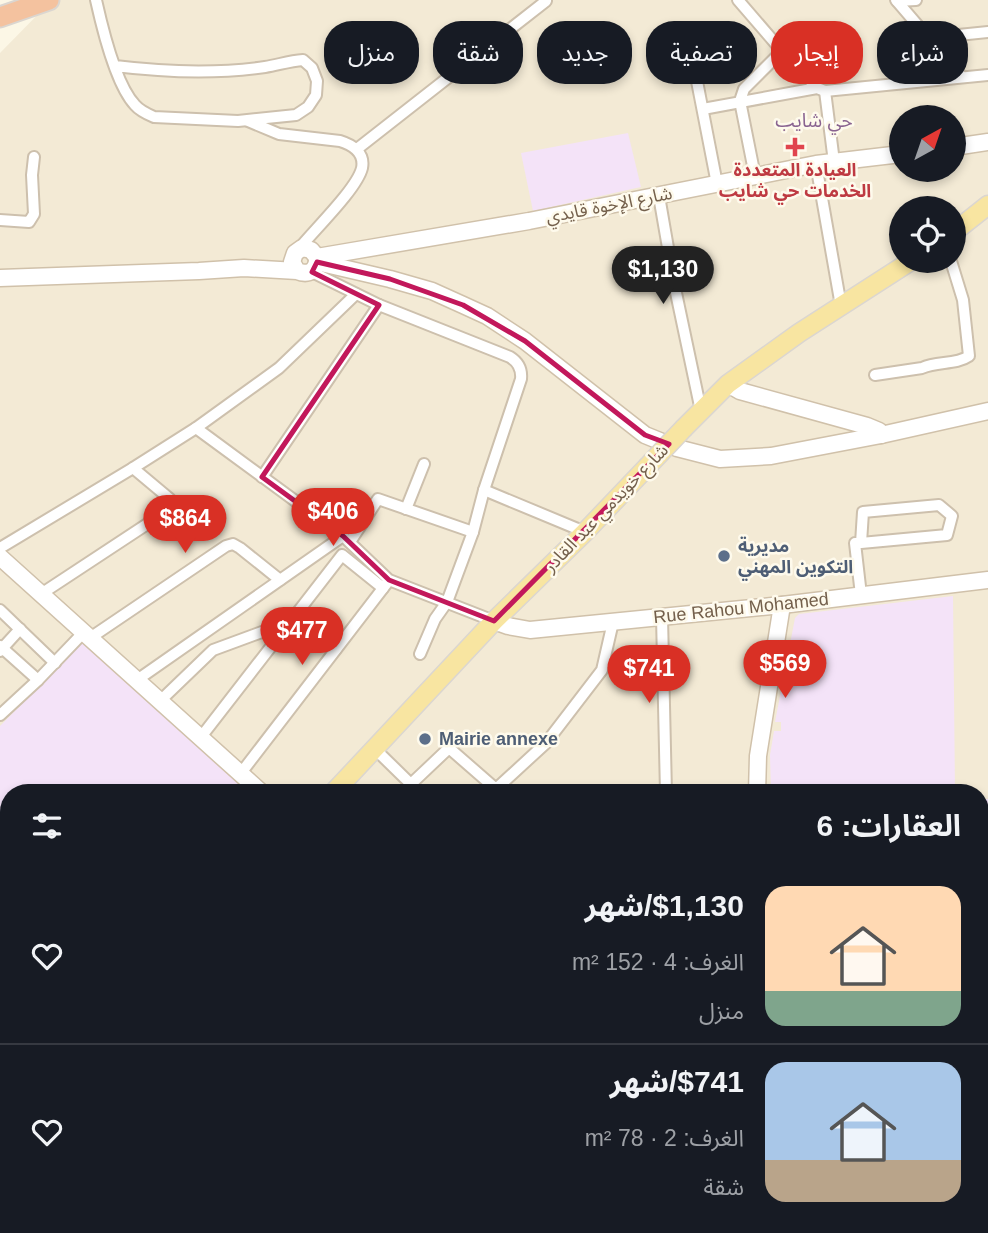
<!DOCTYPE html>
<html lang="ar">
<meta charset="utf-8">
<style>
:root{--surface:#171b24;--page:#20242c;--text:#f1f3f6;--muted:#9ea1a6;--line:#363941;--accent:#d93025}
body{margin:0;font-family:Helvetica,"Noto Sans Arabic",sans-serif;background:var(--page);color:var(--text);direction:rtl;height:100vh;display:flex;flex-direction:column;font-size:26px;white-space:nowrap}
*{box-sizing:border-box;margin:0}
p{font-size:23px;color:var(--muted)}
.icon{flex:none;width:38px;height:38px;fill:none;stroke:currentColor;stroke-width:2;stroke-linecap:round;stroke-linejoin:round}
.map{position:relative;flex:1;overflow:hidden;direction:ltr}
.details{position:absolute;left:0px;top:784px;width:989px;height:450px;display:flex;flex-direction:column;background:var(--surface);border-radius:28px 28px 0 0;box-shadow:0 4px 10px #0003;direction:rtl}
.details>*{flex:none}
.banner{position:absolute;left:21px;top:21px;width:947px;height:63px;direction:rtl;display:flex;gap:14px}
.needle{width:46px;rotate:40deg}
.fabs{position:absolute;left:889px;top:105px;display:grid;gap:14px}
.fabs a{display:grid;place-items:center;width:77px;height:77px;border-radius:50%;background:var(--surface);box-shadow:0 4px 10px #0003;font-size:35px}
.price{position:absolute;translate:-50% -60px;padding:0 16px;border-radius:24px;background:var(--accent);color:#fff;font-size:23px;line-height:46px;filter:drop-shadow(0 2px 4px #0008)}
.price::after{content:'';position:absolute;left:50%;top:42px;width:21px;height:16px;margin-left:-10px;background:inherit;clip-path:polygon(0 0,100% 0,50% 100%)}
.price.on{background:#222;color:#fff}
ul{padding:0;list-style:none}
li{display:flex;align-items:center;gap:21px;height:175px;padding:0 28px}
li+li{border-top:2px solid var(--line)}
li span{display:grid;place-items:center;flex:none;width:196px;height:140px;border-radius:21px;color:#555}
li>.icon{margin-inline-start:auto}
span .icon{width:84px;height:84px;fill:#fffc;stroke-width:1}
li b{font-size:30px}
h2{display:flex;justify-content:space-between;align-items:center;height:84px;padding:0 28px;font-size:30px}
.tag{padding:0 24px;border-radius:28px;background:var(--surface);box-shadow:0 4px 10px #0003;font-size:24px;line-height:63px}
.tag.on{background:var(--accent);color:#fff}
.map>svg:first-child{display:block}
</style>
<div class="map">
<svg width="988" height="1233" viewBox="0 0 988 1233">
<rect width="100%" height="100%" fill="#fcf7e6"/>
<path fill="#f3ead5" fill-rule="evenodd" d="M52 0H988V1233H0V53ZM901 117H954V170H901ZM901 208H954V261H901ZM9 793H980V1225H9Z"/>
<g fill="#f4e3f8">
<path d="M628 133 641 187 533 211 521 153Z"/>
<path d="M953 596 955 793H771L770 755 774 731H781V722H775L795 618 799 614Z"/>
<path d="M86 639 241 785 234 793H9V898L0 904V726Z"/>
<rect x="980" y="799" width="8" height="137"/>
<path d="M27 1225H409L413 1229 409 1233H20Z"/>
</g>
<g fill="none" stroke-linecap="round" stroke-linejoin="round">
<g stroke="#cdc0ad" stroke-width="14">
<g id="street">
<path d="M96 0C102 27 116 85 135 105 140 111 147 114 154 117L238 121 296 115 308 107 316 95 317 81 312 68 303 60C289 61 278 65 265 67 216 74 164 72 115 66"/>
<path d="M738 0 782 51 817 88"/>
<path d="M896 0 962 77"/>
<path d="M897 1 916 0"/>
<path d="M688 35 717 184"/>
<path d="M929 38 988 32"/>
<path d="M825 91 834 162"/>
<path d="M703 109 817 88 825 91 988 75"/>
<path d="M248 121 279 134 340 141C353 145 365 153 362 168 357 189 313 231 298 250"/>
<path d="M357 149 546 1"/>
<path d="M816 164 841 306"/>
<path d="M755 176 740 101 744 89 782 51"/>
<path d="M659 196 675 288 701 411"/>
<path d="M0 220 29 222 34 214 32 175 34 157"/>
<path d="M312 272 379 305 510 357C518 362 522 369 521 379L484 490 473 532 447 602 435 619 420 654"/>
<path d="M875 375 922 368C937 361 956 365 969 356L963 300 951 261"/>
<path d="M196 428 343 536 389 580 494 621"/>
<path d="M262 477 379 305"/>
<path d="M484 490 585 532"/>
<path d="M406 509 424 464"/>
<path d="M350 542 378 499 473 532"/>
<path d="M861 543 863 512 939 505 952 516 947 535 861 543H855L861 595"/>
<path d="M0 548 133 468 196 428 279 368 356 294"/>
<path d="M41 594 167 511 171 506 170 499 133 468"/>
<path d="M0 610 55 663"/>
<path d="M296 615 336 649"/>
<path d="M662 617 666 793"/>
<path d="M90 638 226 546 233 544 240 548 280 580"/>
<path d="M0 646 38 680"/>
<path d="M0 651 20 629"/>
<path d="M137 680 343 536"/>
<path d="M160 701 213 650 289 622"/>
<path d="M0 715 38 680 84 632"/>
<path d="M201 737 342 555 383 588"/>
<path d="M375 749 420 793"/>
<path d="M241 773 387 583"/>
<path d="M411 784 449 748 496 789 546 743 602 670 613 622"/>
<path d="M0 915 9 910"/>
<path d="M980 952H988"/>
<path d="M980 1072 988 1048"/>
<path d="M980 1085H988"/>
<path d="M988 1182V1189"/>
<path d="M985 1228 988 1200"/>
<path d="M429 1233 436 1225"/>
<path d="M510 1233 519 1225"/>
<path d="M950 1233V1225"/>
</g>
</g>
<g stroke="#d0c1aa" stroke-width="19">
<g id="secondary">
<path d="M954 147 988 142"/>
<path d="M317 257 529 221 816 164 901 154"/>
<path d="M317 262 390 279 432 291 463 305 487 316 525 341 645 435 677 448 720 459 771 456 881 435 988 411"/>
<path d="M0 278 199 271 244 268 297 271C309 276 318 270 317 257L311 250 302 248 295 253 292 262 297 271"/>
<path d="M728 384 740 391 867 426 879 431 881 435"/>
<path d="M0 557 262 793"/>
<path d="M494 621 508 626 530 630 782 605 988 580"/>
<path d="M757 793 758 756 782 605"/>
<path d="M720 1225 730 1233"/>
<path d="M669 1233 676 1225"/>
</g>
</g>
<g stroke="#dbd6d0" stroke-width="21">
<g id="primary">
<path d="M954 232 988 205"/>
<path d="M684 428 728 384 799 333 911 261"/>
<path d="M333 793 494 621 585 532 647 467"/>
<path d="M0 1200 9 1189"/>
</g>
</g>
<g stroke="#dbd6d0" stroke-width="23">
<path id="highway" d="M0 17 49 0"/>
</g>
<use href="#street" stroke="#fff" stroke-width="10"/>
<use href="#secondary" stroke="#fff" stroke-width="16"/>
<use href="#primary" stroke="#f8e5a1" stroke-width="18"/>
<use href="#highway" stroke="#f4c29f" stroke-width="19"/>
<g stroke="#dbd6d0" stroke-width="21" stroke-linecap="butt">
<path id="primary-bridge" d="M647 467 684 428"/>
</g>
<use href="#primary-bridge" stroke="#f8e5a1" stroke-width="18"/>
</g>
<path fill="none" stroke="#c2185b" stroke-width="5" stroke-linejoin="round" d="M317 262 390 279 463 305 525 341 645 435 669 444 494 621 389 580 343 536 262 477 379 305 312 272Z"/>
<path fill="#e0444e" stroke="#fefaec" stroke-width="2.5" d="M791.5 136.5h7v7h7v7h-7v7h-7v-7h-7v-7h7z"/>
<g fill="#5c6f8a" stroke="#fefaec" stroke-width="2.5">
<circle cx="724" cy="556" r="7"/>
<circle cx="425" cy="739" r="7"/>
</g>
<g text-anchor="middle" stroke-width="5" stroke-linejoin="round" paint-order="stroke">
<g font-size="18" font-weight="bold" fill="#be3a42" stroke="#fefaec">
<text x="795" y="176">العيادة المتعددة<tspan x="795" dy="21">الخدمات حي شايب</tspan></text>
</g>
<g font-size="18" fill="#74604c" stroke="#fefaec">
<text transform="translate(609 205) rotate(-11)" y="6">شارع الإخوة قايدي</text>
<text transform="translate(606 508) rotate(-46)" y="6">شارع خويدمي عبد القادر</text>
<text transform="translate(741 608) rotate(-6)" y="6">Rue Rahou Mohamed</text>
</g>
<g font-size="18" font-weight="bold" fill="#4e5e75" stroke="#fefaec" text-anchor="start">
<text x="738" y="552">مديرية<tspan x="738" dy="21">التكوين المهني</tspan></text>
<text x="439" y="745">Mairie annexe</text>
</g>
<g font-size="19" fill="#896390" stroke="#fefaec">
<text x="814" y="127">حي شايب</text>
</g>
</g>
</svg>
<div class="fabs">
<a><svg class="needle" viewBox="-14 -14 28 28"><path d="M0-13l5 13h-10z" fill="#e53935"/><path d="M0 13l5-13h-10z" fill="#9ea1a6"/></svg></a>
<a><svg class="icon" aria-label="locate" viewBox="0 0 24 24"><circle cx="12" cy="12" r="6"/><path d="M12 2v4M12 18v4M2 12h4M18 12h4"/></svg></a>
</div>
<b class="price on" style="left:663px;top:306px">$1,130</b>
<b class="price" style="left:333px;top:548px">$406</b>
<b class="price" style="left:185px;top:555px">$864</b>
<b class="price" style="left:302px;top:667px">$477</b>
<b class="price" style="left:785px;top:700px">$569</b>
<b class="price" style="left:649px;top:705px">$741</b>
<div class="banner">
<a class="tag">شراء</a>
<a class="tag on">إيجار</a>
<a class="tag">تصفية</a>
<a class="tag">جديد</a>
<a class="tag">شقة</a>
<a class="tag">منزل</a>
</div>
<section class="details">
<h2>العقارات: 6<svg class="icon" aria-label="filters" viewBox="0 0 24 24"><path d="M4 7h16M4 17h16"/><circle cx="9" cy="7" r="2"/><circle cx="15" cy="17" r="2"/></svg></h2>
<ul>
<li><span style="background:linear-gradient(#ffd9b3 75%,#7fa58c 0)"><svg class="icon" aria-label="home" viewBox="0 0 24 24"><path d="M3 11l9-7 9 7M6 9v11h12V9"/></svg></span><div><b>$1,130/شهر</b><p>الغرف: 4 · 152 m²</p><p>منزل</p></div><svg class="icon" aria-label="heart" viewBox="0 0 24 24"><path d="M12 20l-8-8c-3-5 5-10 8-4 3-6 11-1 8 4z"/></svg></li>
<li><span style="background:linear-gradient(#a9c7e8 70%,#b9a48a 0)"><svg class="icon" aria-label="home" viewBox="0 0 24 24"><path d="M3 11l9-7 9 7M6 9v11h12V9"/></svg></span><div><b>$741/شهر</b><p>الغرف: 2 · 78 m²</p><p>شقة</p></div><svg class="icon" aria-label="heart" viewBox="0 0 24 24"><path d="M12 20l-8-8c-3-5 5-10 8-4 3-6 11-1 8 4z"/></svg></li>
</ul>
</section>
</div>
